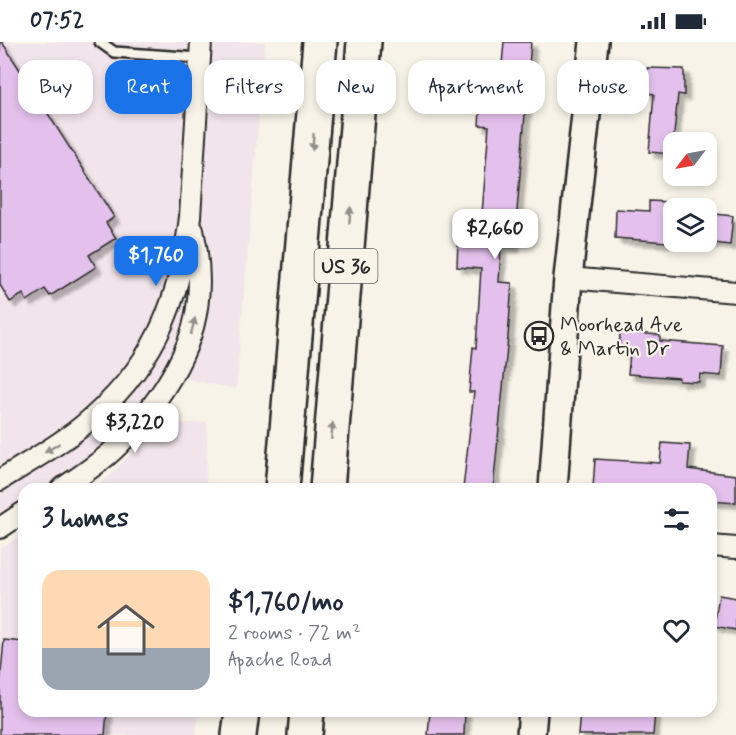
<!DOCTYPE html>
<meta charset="utf-8">
<style>
:root{--surface:#fff;--page:#f2f2f3;--text:#1f2937;--muted:#747a83;--accent:#1a73e8}
body{margin:0;font-family:Mynerve,sans-serif;background:var(--page);color:var(--text);height:100vh;display:flex;flex-direction:column;font-size:22px;white-space:nowrap}
*{box-sizing:border-box;margin:0}
p{font-size:20px;color:var(--muted)}
.icon{flex:none;width:33px;height:33px;fill:none;stroke:currentColor;stroke-width:2;stroke-linecap:round;stroke-linejoin:round}
.map{position:relative;flex:1;overflow:hidden}
.side{position:absolute;left:18px;top:441px;width:699px;height:234px;display:flex;flex-direction:column;background:var(--surface);border-radius:18px;box-shadow:0 3px 9px #0003}
.side>*{flex:none}
.top-card{position:absolute;left:18px;top:18px;width:700px;height:54px;display:flex;gap:12px}
.needle{width:39px;rotate:238deg}
.controls{position:absolute;left:663px;top:90px;display:grid;gap:12px}
.controls a{display:grid;place-items:center;width:54px;height:54px;border-radius:12px;background:var(--surface);box-shadow:0 3px 9px #0003;font-size:30px}
.price{position:absolute;translate:-50% -51px;padding:0 14px;border-radius:12px;background:#fff;color:#222;font-size:20px;line-height:39px;filter:drop-shadow(0 2px 3px #0008)}
.price::after{content:'';position:absolute;left:50%;top:36px;width:18px;height:14px;margin-left:-9px;background:inherit;clip-path:polygon(0 0,100% 0,50% 100%)}
.price.active{background:var(--accent);color:#fff}
ul{padding:0;list-style:none}
li{display:flex;align-items:center;gap:18px;height:150px;padding:0 24px}
li span{display:grid;place-items:center;flex:none;width:168px;height:120px;border-radius:18px;color:#555}
li>.icon{margin-inline-start:auto}
span .icon{width:72px;height:72px;fill:#fffc;stroke-width:1}
li b{font-size:26px}
h2{display:flex;justify-content:space-between;align-items:center;height:72px;padding:0 24px;font-size:26px}
.tag{padding:0 21px;border-radius:18px;background:var(--surface);box-shadow:0 3px 9px #0003;font-size:21px;line-height:54px}
.tag.active{background:var(--accent);color:#fff}
.status{display:flex;justify-content:space-between;align-items:center;height:42px;padding:0 30px;background:var(--surface);direction:ltr}
.status svg{height:16px;fill:currentColor}
.map>svg:first-child{display:block}
</style>
<div class="status"><b>07:52</b><svg viewBox="0 0 49 12"><path d="M0 12V9h3v3zM5 12V6h3v6zM10 12V3h3v9zM15 12V0h3v12zM26 1h20v11H26zM47 4h2v5h-2z"/></svg></div>
<div class="map">
<svg width="736" height="693" viewBox="0 0 736 693">
<defs>
<filter id="shadow"><feDropShadow dx="5.5" dy="5.5" stdDeviation="1.5" flood-color="#0004"/></filter>
</defs>
<rect width="100%" height="100%" fill="#f7f3e8"/>
<filter id="ink" filterUnits="userSpaceOnUse"><feTurbulence type="fractalNoise" baseFrequency=".0167" numOctaves="2"/><feDisplacementMap in="SourceGraphic" scale="12" xChannelSelector="R" yChannelSelector="G"/><feConvolveMatrix kernelMatrix="1 2 1 2 8 2 1 2 1" color-interpolation-filters="sRGB"/></filter>
<g filter="url(#ink)">
<g fill="#f1e4ea">
<path d="M0 0H265L236 347 182 336 67 447H24V475L0 490Z"/>
<path d="M207 380 206 447H92L109 435 157 383Z"/>
<path d="M24 491V669H199L196 693H0V507Z"/>
</g>
<g fill="#e4c1ed" stroke="#2b2b2b" stroke-width="1.5" filter="url(#shadow)">
<path d="M0 0H2L114 175 106 181 116 196 89 213 96 225 50 254 45 247 27 259 23 252 10 260 0 243Z"/>
<path d="M504 0H531L514 205H501L499 240 512 241 508 295 493 447H463L474 350H469L473 305 476 306 481 227 457 225 458 198 473 199 474 171 482 172 489 84 479 83 481 54 499 56Z"/>
<path d="M647 26 684 27V53L678 52 672 112 649 110 654 52 646 51Z"/>
<path d="M649 159 670 160 667 200 615 196 616 167 649 169Z"/>
<path d="M706 171 733 174 730 203 706 200Z"/>
<path d="M620 290 660 293V299L723 304 721 334 700 332 699 340 679 339V336L628 332 630 311 619 310Z"/>
<path d="M662 401 690 403 688 427 736 433V461L711 459V447L593 446 595 417 660 421Z"/>
<path d="M719 553 736 556V588L714 584Z"/>
<path d="M4 598 24 600V669H107L105 693H0V642Z"/>
<path d="M430 669H465L464 693H428Z"/>
<path d="M580 669H655L653 693H578Z"/>
</g>
<g fill="none" stroke-linecap="round" stroke-linejoin="round">
<g stroke="#2b2b2b" stroke-width="14">
<path id="lane" d="M100 0 114 10 199 16"/>
</g>
<g stroke="#2b2b2b" stroke-width="24">
<g id="street">
<path d="M568 236 736 250"/>
<path d="M0 438C27 421 56 405 81 385 152 328 179 264 190 175L201 0"/>
<path d="M61 447C77 436 94 425 109 412 124 399 137 383 149 368 193 310 209 260 193 188"/>
<path d="M0 486 24 470"/>
<path d="M711 504 736 506"/>
</g>
</g>
<g stroke="#2b2b2b" stroke-width="32">
<g id="secondary">
<path d="M553 447 568 236 594 0"/>
<path d="M531 693 533 669"/>
</g>
</g>
<g stroke="#2b2b2b" stroke-width="38">
<g id="highway">
<path d="M282 447 320 0"/>
<path d="M327 447 364 0"/>
<path d="M239 693 242 669"/>
<path d="M305 693 307 669"/>
</g>
</g>
<use href="#lane" stroke="#f7f3e8" stroke-width="9"/>
<use href="#street" stroke="#f7f3e8" stroke-width="20"/>
<use href="#secondary" stroke="#f7f3e8" stroke-width="27"/>
<use href="#highway" stroke="#f7f3e8" stroke-width="33"/>
</g>
<defs><path id="oneway-solid" d="M-6-.8H1V-3.2L6.5 0L1 3.2V.8H-6Z" transform="scale(1.5)"/></defs>
<g fill="#918f8a">
<use href="#oneway-solid" transform="translate(313 100) rotate(95)"/>
<use href="#oneway-solid" transform="translate(350 173) rotate(-85)"/>
<use href="#oneway-solid" transform="translate(193 284) rotate(-76)"/>
<use href="#oneway-solid" transform="translate(332 389) rotate(-85)"/>
<use href="#oneway-solid" transform="translate(52 406) rotate(148)"/>
</g>
</g>
<defs>
<g id="bus-ring" transform="scale(1.5)"><circle r="9.5" fill="#f7f3e8" stroke="#2b2b2b" stroke-width="1.5"/><path d="M-5-6H5V4H4V6H2V4H-2V6H-4V4H-5ZM-3.5-4V0h7V-4ZM-3.5 1.2v1.5H-2V1.2ZM2 1.2v1.5H3.5V1.2Z" fill="#2b2b2b"/></g>
</defs>
<g fill-rule="evenodd">
<use href="#bus-ring" x="539" y="294"/>
</g>
<g text-anchor="middle" stroke-width="4.5" stroke-linejoin="round" paint-order="stroke">
<rect fill="#f7f3e8" stroke="#686764" stroke-width="1.5" x="314.5" y="207" width="63" height="34" rx="4.5"/>
<g font-size="20" font-weight="bold" fill="#2b2b2b">
<text x="346" y="231">US 36</text>
</g>
<g font-size="21" fill="#2b2b2b" stroke="#f7f3e8" text-anchor="start">
<text x="560" y="289">Moorhead Ave<tspan x="560" dy="24">&amp; Martin Dr</tspan></text>
</g>
</g>
</svg>
<div class="controls">
<a><svg class="needle" viewBox="-14 -14 28 28"><path d="M0-13l5 13h-10z" fill="#e53935"/><path d="M0 13l5-13h-10z" fill="#747a83"/></svg></a>
<a><svg class="icon" aria-label="layers" viewBox="0 0 24 24"><path d="M12 4l9 5-9 5-9-5zM3 14l9 5 9-5"/></svg></a>
</div>
<b class="price" style="left:495px;top:218px">$2,660</b>
<b class="price active" style="left:156px;top:245px">$1,760</b>
<b class="price" style="left:135px;top:412px">$3,220</b>
<div class="top-card">
<a class="tag">Buy</a>
<a class="tag active">Rent</a>
<a class="tag">Filters</a>
<a class="tag">New</a>
<a class="tag">Apartment</a>
<a class="tag">House</a>
</div>
<section class="side">
<h2>3 homes<svg class="icon" aria-label="filters" viewBox="0 0 24 24"><path d="M4 7h16M4 17h16"/><circle cx="9" cy="7" r="2"/><circle cx="15" cy="17" r="2"/></svg></h2>
<ul>
<li><span style="background:linear-gradient(#ffd9b3 65%,#9aa5b1 0)"><svg class="icon" aria-label="home" viewBox="0 0 24 24"><path d="M3 11l9-7 9 7M6 9v11h12V9"/></svg></span><div><b>$1,760/mo</b><p>2 rooms · 72 m²</p><p>Apache Road</p></div><svg class="icon" aria-label="heart" viewBox="0 0 24 24"><path d="M12 20l-8-8c-3-5 5-10 8-4 3-6 11-1 8 4z"/></svg></li>
</ul>
</section>
</div>
